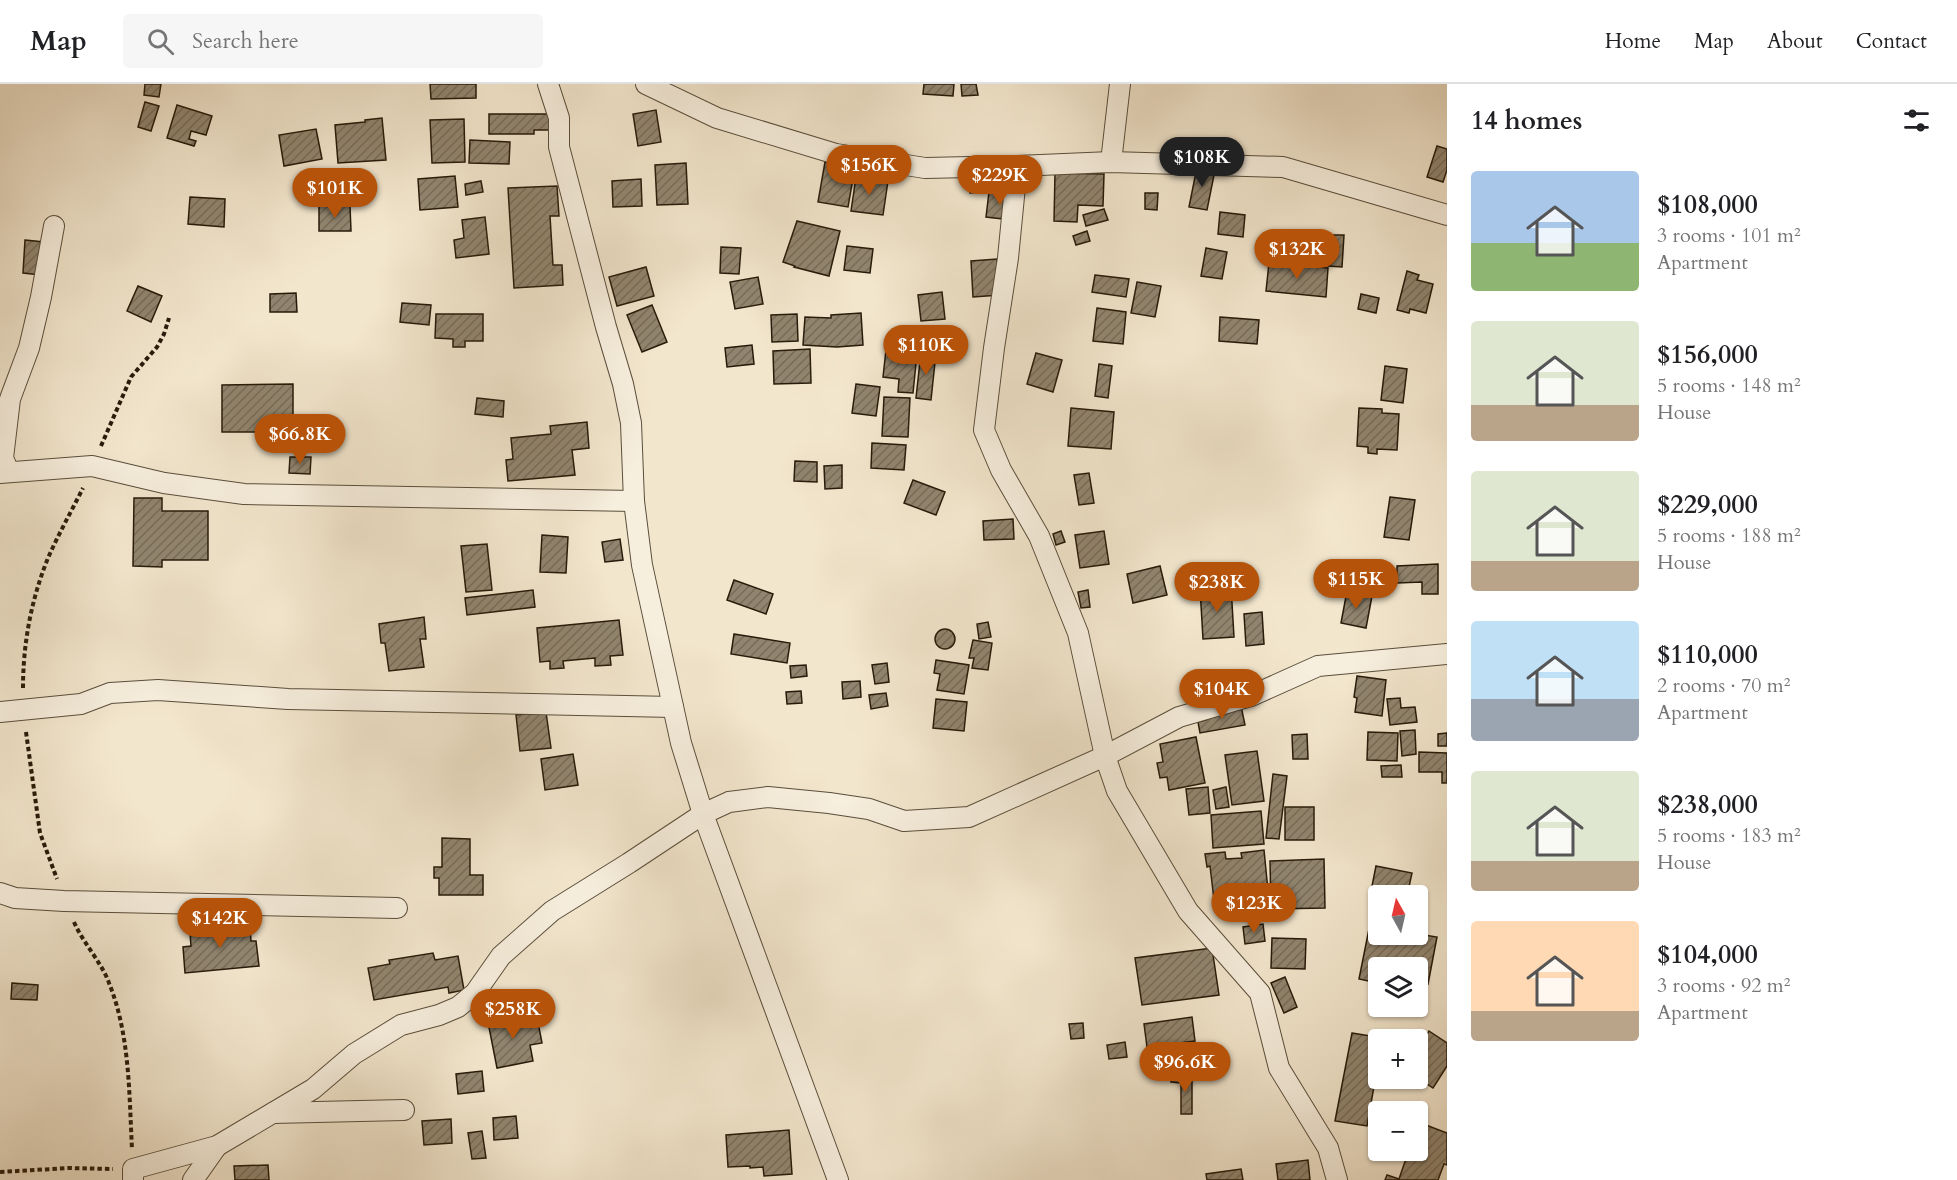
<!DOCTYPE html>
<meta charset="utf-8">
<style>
:root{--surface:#fff;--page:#f6f6f6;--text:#202124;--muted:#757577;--line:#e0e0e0;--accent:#b45309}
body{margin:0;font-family:Cardo,serif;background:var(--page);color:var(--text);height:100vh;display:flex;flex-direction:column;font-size:22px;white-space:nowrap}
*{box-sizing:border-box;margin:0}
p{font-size:20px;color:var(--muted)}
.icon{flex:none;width:33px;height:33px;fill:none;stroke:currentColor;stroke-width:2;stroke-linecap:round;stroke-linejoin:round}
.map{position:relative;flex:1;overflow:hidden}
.drawer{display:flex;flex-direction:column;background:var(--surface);width:510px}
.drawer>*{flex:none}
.needle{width:39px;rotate:352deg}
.buttons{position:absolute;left:1368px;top:801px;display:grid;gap:12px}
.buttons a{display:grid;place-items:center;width:60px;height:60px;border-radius:6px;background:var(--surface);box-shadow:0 2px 4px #0004;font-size:30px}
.price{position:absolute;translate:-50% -51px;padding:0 14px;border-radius:21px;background:var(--accent);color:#fff;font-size:20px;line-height:39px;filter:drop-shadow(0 2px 3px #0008)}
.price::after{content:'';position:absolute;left:50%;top:36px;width:18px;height:14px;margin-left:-9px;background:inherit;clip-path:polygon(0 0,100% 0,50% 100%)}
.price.on{background:#222;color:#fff}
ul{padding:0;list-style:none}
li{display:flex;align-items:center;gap:18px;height:150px;padding:0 24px}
li span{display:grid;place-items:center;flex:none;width:168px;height:120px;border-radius:6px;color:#555}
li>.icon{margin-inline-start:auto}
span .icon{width:72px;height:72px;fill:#fffc;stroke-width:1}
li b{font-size:26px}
h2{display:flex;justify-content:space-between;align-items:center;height:72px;padding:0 24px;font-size:26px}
header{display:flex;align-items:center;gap:36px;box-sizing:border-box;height:84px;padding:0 30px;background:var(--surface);border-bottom:2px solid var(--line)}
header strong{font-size:28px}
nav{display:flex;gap:33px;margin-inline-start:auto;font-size:21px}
.search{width:420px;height:54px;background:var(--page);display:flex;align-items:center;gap:15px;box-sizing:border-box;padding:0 21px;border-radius:6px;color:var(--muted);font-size:22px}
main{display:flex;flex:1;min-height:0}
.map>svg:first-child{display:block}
</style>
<header>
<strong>Map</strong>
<div class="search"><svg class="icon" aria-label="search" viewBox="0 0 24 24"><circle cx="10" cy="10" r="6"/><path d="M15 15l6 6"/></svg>Search here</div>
<nav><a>Home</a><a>Map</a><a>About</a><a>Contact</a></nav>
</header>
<main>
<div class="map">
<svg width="1447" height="1096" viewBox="0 0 1447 1096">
<defs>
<pattern id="building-hatch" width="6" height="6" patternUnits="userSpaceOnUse" patternTransform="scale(1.5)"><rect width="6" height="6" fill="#91856f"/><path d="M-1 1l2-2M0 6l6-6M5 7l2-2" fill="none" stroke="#766c59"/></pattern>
</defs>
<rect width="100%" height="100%" fill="#f2e6cd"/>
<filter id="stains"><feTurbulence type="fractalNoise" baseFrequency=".00333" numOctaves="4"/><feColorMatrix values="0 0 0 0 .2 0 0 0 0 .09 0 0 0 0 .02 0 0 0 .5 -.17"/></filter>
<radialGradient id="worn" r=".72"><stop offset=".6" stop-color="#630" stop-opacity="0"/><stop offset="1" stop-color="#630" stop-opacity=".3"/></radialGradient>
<g fill="url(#building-hatch)" stroke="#271b0a" stroke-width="1.5">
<path d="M145 0H161L159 13 144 11Z"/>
<path d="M430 0H476V14L431 15Z"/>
<path d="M924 0H954L953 12 923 10Z"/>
<path d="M961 0H976L978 11 962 12Z"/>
<path d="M145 18 159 22 151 47 138 43Z"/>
<path d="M177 21 212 32 206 51 191 47 189 55 196 57 194 62 167 54Z"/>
<path d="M656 26 661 58 638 62 633 30Z"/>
<path d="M489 30H551V46H534V50H489Z"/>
<path d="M382 34 386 76 338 79 335 41 365 38V36Z"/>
<path d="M464 35 465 78 432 79 430 36Z"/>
<path d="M316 45 322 75 284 82 279 51Z"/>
<path d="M470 56 510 58 509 80 469 79Z"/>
<path d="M1437 62 1447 65V86L1443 98 1427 93Z"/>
<path d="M825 78 855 83 848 123 818 118Z"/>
<path d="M686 79 688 120 657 121 655 81Z"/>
<path d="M1197 83 1215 86 1207 126 1189 123Z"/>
<path d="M1055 89 1104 90 1103 122 1078 121 1077 138 1054 137Z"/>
<path d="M455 92 458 123 420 126 418 95Z"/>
<path d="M856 93 888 97 883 131 851 127Z"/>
<path d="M641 95 642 122 613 123 612 97Z"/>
<path d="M978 95 980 108 970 109 968 96Z"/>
<path d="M481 97 483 108 466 111 465 100Z"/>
<path d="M557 102 559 132H550L553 181H562L563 201 514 204 508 104Z"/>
<path d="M989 108 1014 111 1011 136 986 133Z"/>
<path d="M1145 109H1158L1157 126 1145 125Z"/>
<path d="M190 113 225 115 224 143 188 140Z"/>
<path d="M319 122H350L351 147H319Z"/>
<path d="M1104 125 1108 136 1086 142 1083 131Z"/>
<path d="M1220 128 1245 131 1243 153 1218 150Z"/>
<path d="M485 133 489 170 456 174 454 156 464 154 462 136Z"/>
<path d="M797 137 840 147 829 192 794 183 795 182 783 178Z"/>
<path d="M1087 147 1090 157 1076 161 1073 152Z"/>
<path d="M1331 151H1344L1342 183 1328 182Z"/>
<path d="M25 156 44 158 41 191 23 189Z"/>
<path d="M847 162 873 165 870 189 844 186Z"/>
<path d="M721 163 741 164 739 190 720 189Z"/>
<path d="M1206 164 1227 168 1222 195 1201 192Z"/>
<path d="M997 175 1000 211 973 213 971 177Z"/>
<path d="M1269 179 1328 184 1326 213 1266 207Z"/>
<path d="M646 183 654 212 617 222 609 193Z"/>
<path d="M1407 187 1419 191 1417 196 1433 200 1426 229 1410 225 1409 229 1397 226Z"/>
<path d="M1095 191 1129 195 1126 213 1092 208Z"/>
<path d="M758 193 763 220 735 225 730 198Z"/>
<path d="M1137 198 1161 202 1155 233 1131 229Z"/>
<path d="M138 202 162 212 151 238 127 227Z"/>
<path d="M942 208 945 235 921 237 918 211Z"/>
<path d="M296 209 297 228H270V210Z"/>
<path d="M1361 210 1379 214 1376 229 1358 225Z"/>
<path d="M402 219 431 221 429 241 400 238Z"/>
<path d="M652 221 667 258 642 268 627 231Z"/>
<path d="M1097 224 1126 228 1123 260 1093 257Z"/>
<path d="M861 229 863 261 837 263 803 261 805 233 831 234V231Z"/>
<path d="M436 230H483V257H465V263H453V255L435 254Z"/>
<path d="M797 230 798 257 772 258 771 231Z"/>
<path d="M1220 233 1259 236 1257 260 1219 257Z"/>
<path d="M887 257 918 260 913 309 898 308 899 295 883 293Z"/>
<path d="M752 261 754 280 727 283 725 264Z"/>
<path d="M810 265 811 299 774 300 773 267Z"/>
<path d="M921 268 936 269 931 316 916 314Z"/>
<path d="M1036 269 1062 276 1053 308 1027 300Z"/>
<path d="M1099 280 1112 282 1108 314 1095 312Z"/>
<path d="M1385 282 1407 285 1403 319 1381 316Z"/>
<path d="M293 300V348H222V301Z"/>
<path d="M856 300 880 303 876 332 852 329Z"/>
<path d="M884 313 910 314 908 353 882 352Z"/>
<path d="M477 314 504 317 503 333 475 330Z"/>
<path d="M1071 324 1114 328 1111 365 1068 362Z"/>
<path d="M1359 324 1382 325V329L1399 330 1397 366 1377 365V370L1368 369V363L1357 362Z"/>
<path d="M587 338 589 364 572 366 575 391 508 397 506 376 513 375 511 354 551 350 550 342Z"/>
<path d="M872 359 906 361 904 386 871 384Z"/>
<path d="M290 373H311L310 390 289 389Z"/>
<path d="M795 377 817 378V398L794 397Z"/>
<path d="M842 381V404L825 405 824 382Z"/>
<path d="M1089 389 1094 419 1079 421 1074 391Z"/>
<path d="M913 396 945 408 936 431 904 419Z"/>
<path d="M1390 413 1415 416 1409 456 1384 453Z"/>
<path d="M134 414H162V427H208V476H162V483L133 482Z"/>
<path d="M1013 435 1014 455 984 456 983 437Z"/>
<path d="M1061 447 1065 458 1056 461 1053 450Z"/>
<path d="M1104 447 1109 480 1080 484 1075 451Z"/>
<path d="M542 451 568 453 566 489 540 488Z"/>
<path d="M620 455 623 476 605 478 602 458Z"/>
<path d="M487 460 492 506 466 508 461 462Z"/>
<path d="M1438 480V510H1422V498L1397 499V482Z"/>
<path d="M1160 482 1167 511 1133 519 1127 490Z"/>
<path d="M734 496 773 510 766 530 727 516Z"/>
<path d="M1231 502 1234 553 1203 555 1200 504Z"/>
<path d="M533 506 535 523 467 531 465 514Z"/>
<path d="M1088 506 1090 523 1081 524 1078 508Z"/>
<path d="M1347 507 1372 512 1366 544 1341 539Z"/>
<path d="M1262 528 1264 560 1246 562 1244 530Z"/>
<path d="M424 533 426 555H420L424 583 389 587 385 559H381L379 540Z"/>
<path d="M619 536 623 571 610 572 611 581 595 582V574L563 577 564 584 550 585V577L540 578 537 544Z"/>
<path d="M988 538 991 553 979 555 977 540Z"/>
<circle cx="945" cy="555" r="10"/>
<path d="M734 550 790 559 787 579 731 570Z"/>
<path d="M973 556 992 559 988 586 972 584 974 574H969Z"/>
<path d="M936 576 969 581 964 610 937 606 940 590 934 589Z"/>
<path d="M887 579 889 598 875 600 872 581Z"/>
<path d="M806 581 807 592 791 594 790 582Z"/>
<path d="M1357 592 1386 596 1382 632 1355 628 1357 614 1354 613Z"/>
<path d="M860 597 861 613 843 615 842 598Z"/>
<path d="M801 607 802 619 787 620 786 608Z"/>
<path d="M886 609 888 622 871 625 869 611Z"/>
<path d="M1400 614 1401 624 1415 623 1417 638 1390 641 1387 615Z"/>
<path d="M936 615 967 618 964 647 933 644Z"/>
<path d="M1241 622 1245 641 1200 649 1198 638 1206 636 1204 629Z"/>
<path d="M546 628 551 664 520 667 516 631Z"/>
<path d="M1415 646 1416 670 1402 672 1400 647Z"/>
<path d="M1368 648 1398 649 1397 677 1367 676Z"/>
<path d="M1447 649V662H1438V650Z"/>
<path d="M1307 650 1308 675H1293L1292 651Z"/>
<path d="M1196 653 1205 699 1169 706 1167 693 1160 694 1157 679 1163 678 1160 660Z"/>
<path d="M1257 667 1264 717 1232 721 1225 671Z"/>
<path d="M1419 668 1447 669V699H1442V688H1419Z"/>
<path d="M573 670 578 701 545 706 541 675Z"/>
<path d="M1401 681 1402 693H1382L1381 682Z"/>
<path d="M1273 690 1287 692 1279 755 1266 754Z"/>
<path d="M1208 703 1210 729 1189 731 1186 705Z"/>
<path d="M1226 703 1229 723 1216 725 1213 706Z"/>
<rect x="1285" y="723" width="29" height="33"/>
<path d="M1261 727 1264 760 1213 764 1211 731Z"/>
<path d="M442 754 470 755V791H483V811H439V794H434V783H442Z"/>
<path d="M1264 766 1269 817 1247 819V813L1214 816 1210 782 1207 783 1205 770 1225 768 1226 775 1242 774 1241 769Z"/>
<path d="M1324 775 1325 824 1271 825 1270 777Z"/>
<path d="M1376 782 1412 789 1407 812H1378V832L1373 831 1376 818 1369 817Z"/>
<path d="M221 835 222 847 250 844 251 857H256L259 882 185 889 183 863 191 862 190 849 203 848 202 837Z"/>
<path d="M1263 840 1265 857 1245 860 1243 843Z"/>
<path d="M1370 840 1378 842V850H1418L1437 853 1428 900 1418 898V884H1378V899L1359 895Z"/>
<path d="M1272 854 1306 855 1305 885 1271 884Z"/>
<path d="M1212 864 1219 911 1142 921 1135 874Z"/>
<path d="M433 869 435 876 458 872 464 906 449 909 448 903 374 916 368 884 390 880 389 876Z"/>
<path d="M1285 893 1297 923 1284 929 1271 899Z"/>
<path d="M12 899 38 901 37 916 11 915Z"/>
<path d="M502 930 504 939 537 933 542 959 530 961 533 977 497 984 487 933Z"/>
<path d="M1192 933 1195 957 1147 963 1144 940Z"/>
<path d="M1083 939 1084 954 1071 955 1069 940Z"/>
<path d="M1429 947 1447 959V982L1433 1004 1418 994V965Z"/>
<path d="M1352 949 1383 954 1378 956V980L1367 1042 1335 1037Z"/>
<path d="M1125 958 1127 973 1109 975 1107 961Z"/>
<path d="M482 987 484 1007 458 1010 456 990Z"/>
<path d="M1171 991 1192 992V1030H1181V999L1171 998Z"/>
<path d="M516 1032 518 1054 494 1056 493 1034Z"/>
<path d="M451 1035 452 1059 424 1061 422 1037Z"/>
<path d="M1418 1038 1447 1049V1081L1444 1080 1438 1096H1385L1387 1091 1399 1095 1409 1066H1418Z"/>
<path d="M789 1046 792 1090 764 1092 763 1083 750 1084V1082L728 1083 726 1051Z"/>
<path d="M482 1047 486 1074 472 1075 468 1049Z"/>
<path d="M1308 1076 1310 1096H1278L1276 1080Z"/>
<path d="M268 1081 269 1096H235L234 1082Z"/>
<path d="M1241 1085 1243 1096H1207L1206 1090Z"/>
</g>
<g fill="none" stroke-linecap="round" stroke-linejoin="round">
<g stroke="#5a4e3b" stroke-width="22">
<g id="minor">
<path d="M548 0 559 34V63L606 243 623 300 631 339 634 417 642 481 681 659 703 730 838 1096"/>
<path d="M646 0 717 34 836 70 925 84 1017 82 1111 78 1283 83 1447 131"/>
<path d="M1111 78 1120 0"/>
<path d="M1017 82 1008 174 994 264 984 346 1001 386 1039 452 1078 549 1105 672 1117 707 1188 827 1260 909 1279 984 1328 1064 1337 1096"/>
<path d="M9 388 3 374 10 315 29 264 41 213 54 142"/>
<path d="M0 389 92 382 164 399 244 410 634 417"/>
<path d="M0 628 81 620 110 609 158 606 288 615 673 623"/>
<path d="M0 809 15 814 64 817 397 824"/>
<path d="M273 1029 404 1026"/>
<path d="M133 1096V1085L217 1062 313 1005 354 970 401 941 439 931 458 923 475 909 501 872 552 827 629 779 703 730 729 718 768 713 829 719 869 725 904 737 969 733 1105 672 1179 633 1251 612 1318 582 1447 570"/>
<path d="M193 1096 217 1062"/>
</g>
</g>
<g stroke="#271b0a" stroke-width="4" stroke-dasharray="4.5 3" stroke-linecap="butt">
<path d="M101 362 131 293 157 263 164 250 169 234"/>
<path d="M23 604C23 560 31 516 48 474 58 451 71 428 83 404"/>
<path d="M26 648 40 749 57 795"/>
<path d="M74 838C83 859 102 879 109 899 130 951 129 1009 132 1065"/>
<path d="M0 1088 69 1084 113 1085"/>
</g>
<use href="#minor" stroke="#f7efde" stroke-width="20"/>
</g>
<rect width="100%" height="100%" filter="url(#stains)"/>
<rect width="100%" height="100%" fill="url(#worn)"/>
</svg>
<div class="buttons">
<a><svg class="needle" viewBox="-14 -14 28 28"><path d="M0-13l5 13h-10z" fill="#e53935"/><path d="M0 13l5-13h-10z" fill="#757577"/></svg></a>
<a><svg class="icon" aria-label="layers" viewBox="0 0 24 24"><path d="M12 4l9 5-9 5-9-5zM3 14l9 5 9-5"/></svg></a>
<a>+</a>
<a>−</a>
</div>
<b class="price on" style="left:1202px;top:104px">$108K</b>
<b class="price" style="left:869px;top:112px">$156K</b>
<b class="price" style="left:1000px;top:122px">$229K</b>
<b class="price" style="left:335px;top:135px">$101K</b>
<b class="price" style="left:1297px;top:196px">$132K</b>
<b class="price" style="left:926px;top:292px">$110K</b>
<b class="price" style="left:300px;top:381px">$66.8K</b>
<b class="price" style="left:1356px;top:526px">$115K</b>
<b class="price" style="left:1217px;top:529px">$238K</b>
<b class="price" style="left:1222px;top:636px">$104K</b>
<b class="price" style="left:1254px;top:850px">$123K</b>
<b class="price" style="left:220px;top:865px">$142K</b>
<b class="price" style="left:513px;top:956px">$258K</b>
<b class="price" style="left:1185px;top:1009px">$96.6K</b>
</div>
<section class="drawer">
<h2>14 homes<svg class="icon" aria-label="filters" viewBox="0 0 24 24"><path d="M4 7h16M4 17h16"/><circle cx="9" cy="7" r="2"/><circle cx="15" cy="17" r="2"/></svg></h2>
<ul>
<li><span style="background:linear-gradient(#a9c7e8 60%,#8fb573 0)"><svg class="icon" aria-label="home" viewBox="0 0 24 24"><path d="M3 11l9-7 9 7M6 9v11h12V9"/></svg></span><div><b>$108,000</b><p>3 rooms · 101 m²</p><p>Apartment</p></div></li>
<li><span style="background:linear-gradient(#dfe7d0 70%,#b9a48a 0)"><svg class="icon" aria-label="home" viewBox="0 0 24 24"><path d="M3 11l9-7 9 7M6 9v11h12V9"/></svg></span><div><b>$156,000</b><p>5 rooms · 148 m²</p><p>House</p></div></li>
<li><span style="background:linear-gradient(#dfe7d0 75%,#b9a48a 0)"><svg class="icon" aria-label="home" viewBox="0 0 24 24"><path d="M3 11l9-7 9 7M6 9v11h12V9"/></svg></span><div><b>$229,000</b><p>5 rooms · 188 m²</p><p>House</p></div></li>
<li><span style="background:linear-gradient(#bfe0f5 65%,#9aa5b1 0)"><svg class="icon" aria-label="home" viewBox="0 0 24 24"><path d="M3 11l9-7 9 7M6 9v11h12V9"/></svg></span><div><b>$110,000</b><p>2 rooms · 70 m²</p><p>Apartment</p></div></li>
<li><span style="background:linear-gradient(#dfe7d0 75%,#b9a48a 0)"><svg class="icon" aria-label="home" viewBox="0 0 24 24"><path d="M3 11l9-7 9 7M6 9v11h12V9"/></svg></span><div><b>$238,000</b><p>5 rooms · 183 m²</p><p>House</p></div></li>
<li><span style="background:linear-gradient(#ffd9b3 75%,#b9a48a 0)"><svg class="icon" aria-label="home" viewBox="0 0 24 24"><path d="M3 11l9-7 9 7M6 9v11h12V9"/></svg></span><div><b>$104,000</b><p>3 rooms · 92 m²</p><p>Apartment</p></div></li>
</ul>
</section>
</main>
